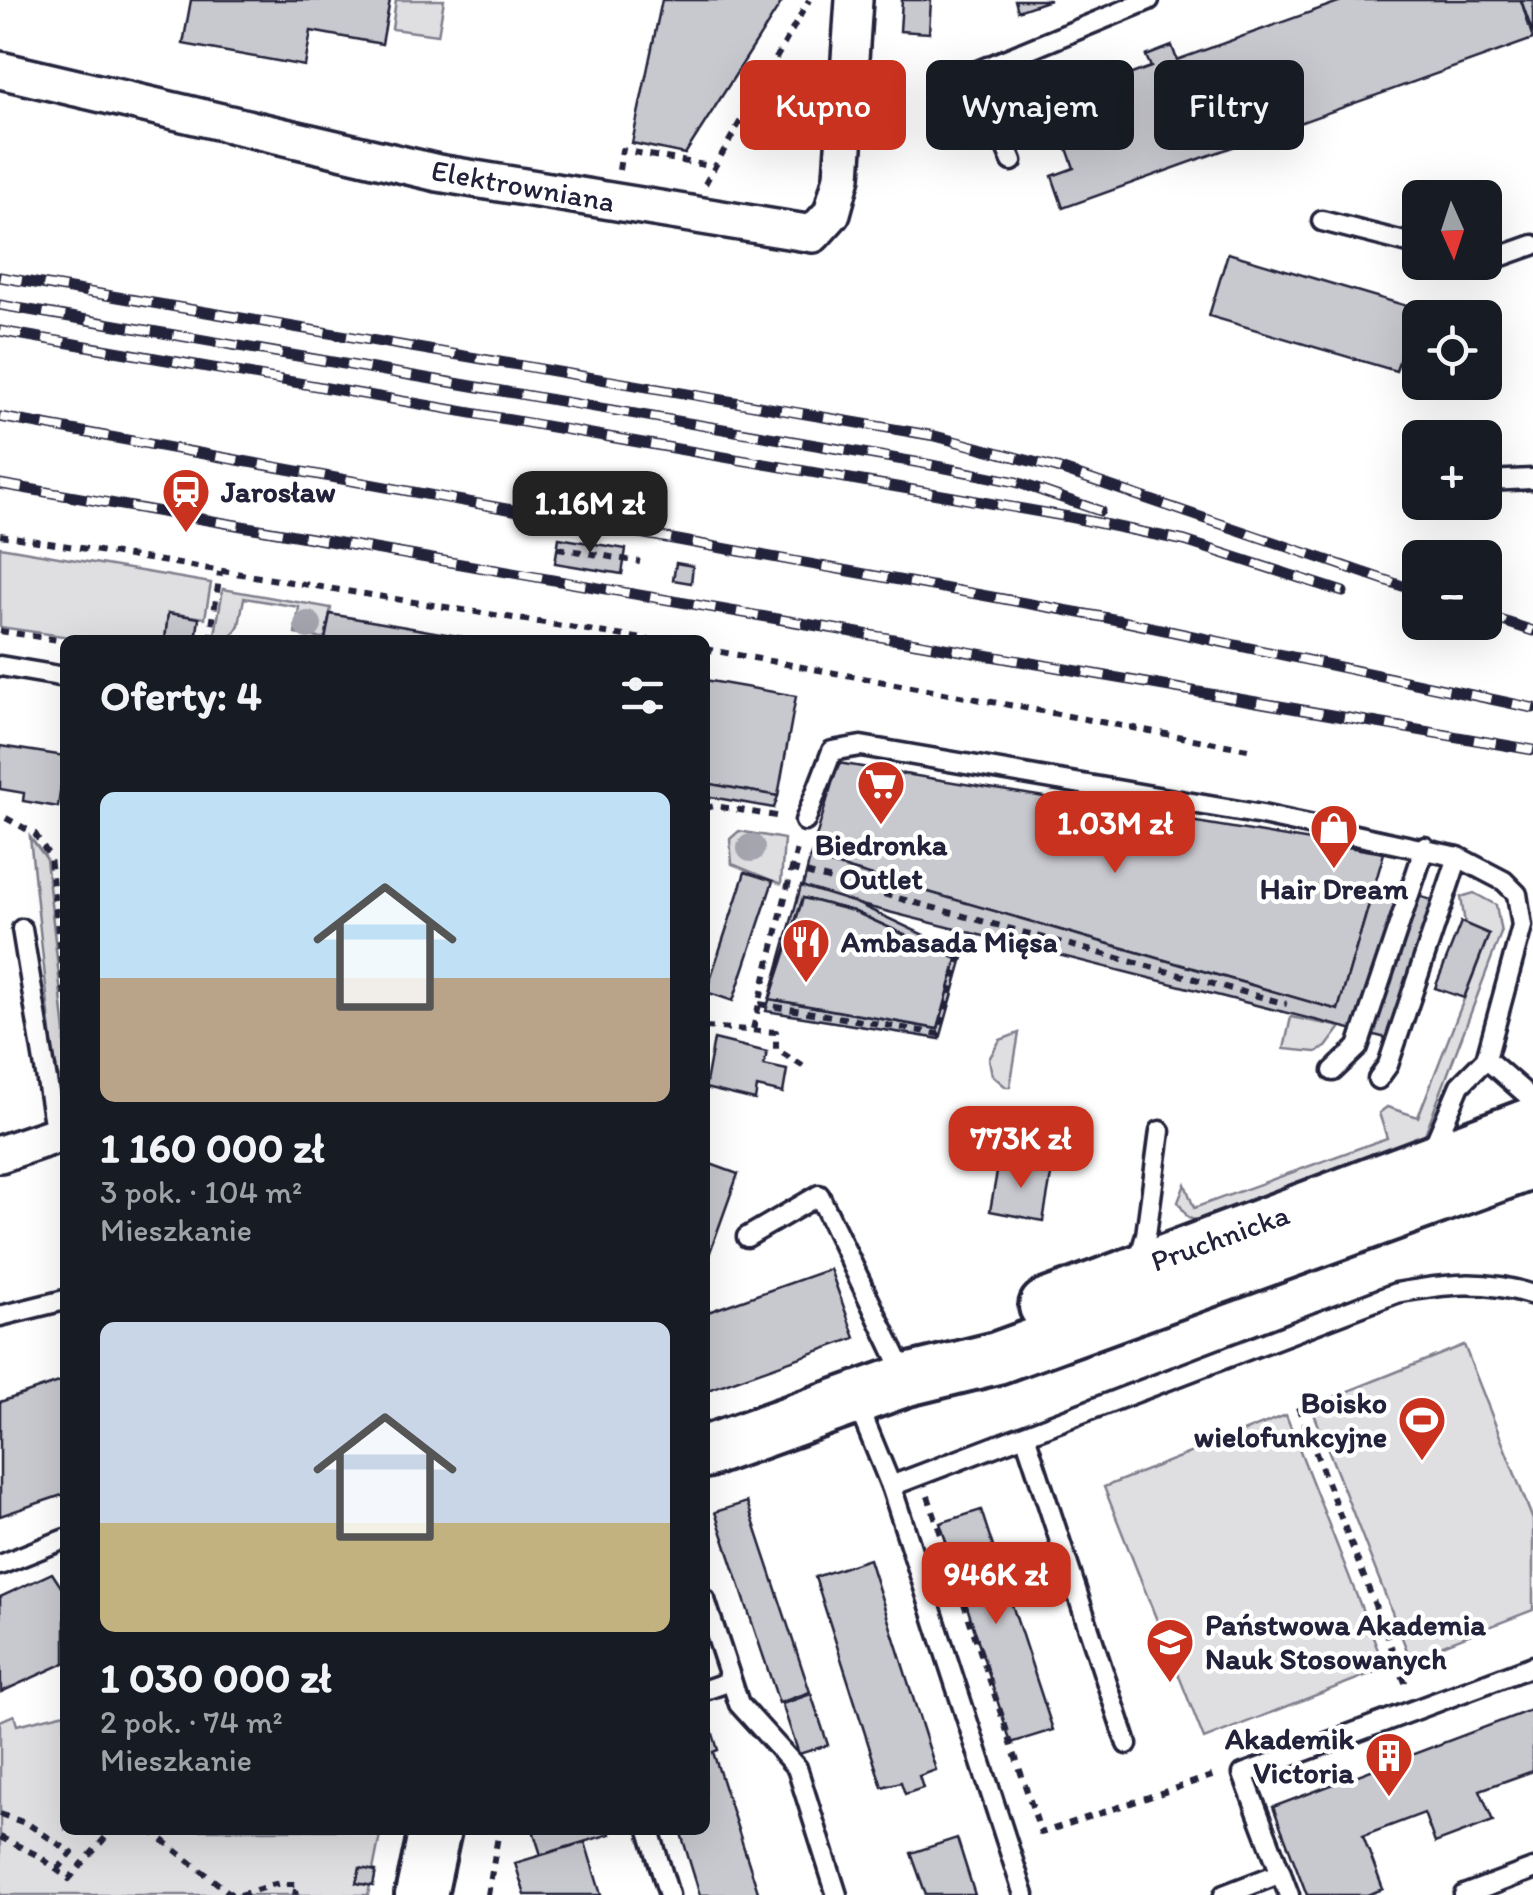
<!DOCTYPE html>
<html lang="pl">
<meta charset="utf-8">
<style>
:root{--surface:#171b24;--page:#242831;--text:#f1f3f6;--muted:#9ea1a6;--accent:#c8321e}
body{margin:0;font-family:Itim,sans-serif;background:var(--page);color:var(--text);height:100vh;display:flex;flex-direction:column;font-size:38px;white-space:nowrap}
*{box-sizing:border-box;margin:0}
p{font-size:32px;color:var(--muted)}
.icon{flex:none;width:55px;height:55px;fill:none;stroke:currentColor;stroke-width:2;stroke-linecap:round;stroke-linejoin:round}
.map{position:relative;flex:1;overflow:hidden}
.sheet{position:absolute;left:60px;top:635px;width:650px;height:1200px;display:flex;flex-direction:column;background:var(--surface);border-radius:15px;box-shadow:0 10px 40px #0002}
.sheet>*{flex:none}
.guide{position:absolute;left:740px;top:60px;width:642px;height:90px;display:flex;gap:20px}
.needle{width:65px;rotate:177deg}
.tools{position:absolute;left:1402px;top:180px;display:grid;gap:20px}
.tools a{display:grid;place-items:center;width:100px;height:100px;border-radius:15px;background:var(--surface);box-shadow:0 10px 40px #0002;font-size:50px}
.price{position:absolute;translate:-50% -85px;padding:0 22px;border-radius:20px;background:var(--accent);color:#fff;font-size:32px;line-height:65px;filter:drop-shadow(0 2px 5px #0008)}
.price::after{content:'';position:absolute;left:50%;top:60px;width:30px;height:22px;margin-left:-15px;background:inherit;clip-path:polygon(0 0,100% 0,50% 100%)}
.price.current{background:#222;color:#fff}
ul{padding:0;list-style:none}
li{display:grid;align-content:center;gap:20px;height:530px;padding:0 40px}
li span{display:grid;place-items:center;height:310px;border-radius:15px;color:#555}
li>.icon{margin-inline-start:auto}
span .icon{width:180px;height:180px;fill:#fffc;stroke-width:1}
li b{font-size:42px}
h2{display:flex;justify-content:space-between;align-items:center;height:120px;padding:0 40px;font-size:42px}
.tag{padding:0 35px;border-radius:15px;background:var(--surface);box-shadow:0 10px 40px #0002;font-size:35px;line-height:90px}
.tag.current{background:var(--accent);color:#fff}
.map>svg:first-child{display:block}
</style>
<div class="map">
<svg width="1533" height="1895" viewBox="0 0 1533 1895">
<rect width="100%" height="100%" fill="#fff"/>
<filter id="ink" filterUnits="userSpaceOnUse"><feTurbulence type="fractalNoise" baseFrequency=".01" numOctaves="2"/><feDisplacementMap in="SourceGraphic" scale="20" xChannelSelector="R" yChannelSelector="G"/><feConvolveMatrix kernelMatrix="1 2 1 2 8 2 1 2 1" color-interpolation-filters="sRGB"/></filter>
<g filter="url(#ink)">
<g fill="#dfdfe2" stroke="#80808e" stroke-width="2.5">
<path d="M396 0H444L438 35 392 29Z"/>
<path d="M0 547 211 583 205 618 168 613 165 640H90L0 627Z"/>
<path d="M223 589 331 608 325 639 295 634 299 607 244 598 239 625 230 640H214Z"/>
<path d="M739 831 784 839 781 884 732 864 730 839Z"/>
<path d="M30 837 46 858 65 1032 64 1084 55 1070Z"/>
<path d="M1474 893 1496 905 1501 933 1422 1142 1203 1222 1188 1218 1178 1202 1185 1184 1194 1208 1387 1138 1379 1113 1387 1107 1418 1117 1489 935 1465 924 1461 897Z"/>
<path d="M1291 1017 1341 1027 1326 1047 1316 1052 1284 1049Z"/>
<path d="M1019 1033 1010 1087H1006L992 1075 989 1059 1000 1040Z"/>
<path d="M1464 1345 1533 1520V1610L1410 1658 1311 1406Z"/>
<path d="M1286 1415 1385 1668 1204 1739 1104 1487Z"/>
<path d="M65 1713V1830H381L368 1895H0V1721L14 1715 17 1725Z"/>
</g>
<g fill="#c8c8cf" stroke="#22223b" stroke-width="2.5" fill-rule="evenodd">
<path d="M191 0H390L382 44 311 31 305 66 183 44Z"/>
<path d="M662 0H783L685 154 632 143Z"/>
<path d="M902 0H931L929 33 900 31Z"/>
<path d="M1015 0H1050L1018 11Z"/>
<path d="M1344 0H1521L1533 39 1063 208 1052 176 1074 168 1051 103 1151 67 1146 56 1172 46 1177 60Z"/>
<path d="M1521 0H1533V34Z"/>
<path d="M1228 253 1414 308 1396 371 1209 316Z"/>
<path d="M559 538 626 549 622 574 555 563Z"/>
<path d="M676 563 693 566 691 583 673 580Z"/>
<path d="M168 613 199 618 196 640H165Z"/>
<path d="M330 614 406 627 480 640H325Z"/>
<path d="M705 680 796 696 778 796 705 783Z"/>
<path d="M0 746 65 756 58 807 23 801 24 793 0 789Z"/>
<path d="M838 763 1384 853 1338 1010 810 858Z"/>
<path d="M705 783 778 796 774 808 705 796Z"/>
<path d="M810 858 1338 1010 1375 884 1436 901 1394 1040 802 890Z"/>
<path d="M745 872 773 881 733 1001 706 992Z"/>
<path d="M801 886 856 903 964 954 940 1039 766 1011ZM803 898 853 911 957 959 938 1029 770 999Z"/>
<path d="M803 898 853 911 957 959 938 1029 770 999Z"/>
<path d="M1461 922 1489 934 1464 998 1435 988Z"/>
<path d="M714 1039 767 1052 764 1065 787 1070 783 1093 757 1087 755 1100 705 1088Z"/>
<path d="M999 1161 1052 1170 1043 1221 990 1211Z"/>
<path d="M705 1162 738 1174 705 1266Z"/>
<path d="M830 1269 855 1338 705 1391V1309L708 1312Z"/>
<path d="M65 1380V1494L0 1516V1402Z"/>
<path d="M747 1502 810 1692 779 1703 715 1512Z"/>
<path d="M981 1510 1053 1730 1011 1743 940 1523Z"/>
<path d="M869 1559 936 1770 919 1776 923 1788 905 1794 901 1782 882 1787 815 1577Z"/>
<path d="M52 1573 65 1593V1663L1 1692 0 1597Z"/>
<path d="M811 1694 828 1745 799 1754 782 1704Z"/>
<path d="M1533 1709V1771L1480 1790 1493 1821 1435 1843 1424 1813 1363 1836 1383 1889 1367 1895H1307L1273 1807Z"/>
<path d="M710 1724 718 1750 713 1752 759 1895H700L680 1830H705V1725Z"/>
<path d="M533 1830H609L610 1834 541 1855Z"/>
<path d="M957 1838 975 1895H926L911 1853Z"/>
<path d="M585 1842 601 1895H525L515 1863Z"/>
<path d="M360 1868 376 1871 373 1886 356 1883Z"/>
</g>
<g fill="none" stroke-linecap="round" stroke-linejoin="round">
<g stroke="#22223b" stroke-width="25">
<g id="lane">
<path d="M1012 161 975 72 1149 0"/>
<path d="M1322 221 1420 246"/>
<path d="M1485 262 1533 245"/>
<path d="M1485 481 1533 479"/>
<path d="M0 666 65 677"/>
<path d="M805 821 832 751 861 746 1262 815 1458 857"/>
<path d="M22 929 56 1135"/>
<path d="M1486 1059 1533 1100"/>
<path d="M1333 1071 1358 1047 1425 847"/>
<path d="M1378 1079 1388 1065 1458 857 1504 881 1517 894 1522 926 1486 1059 1460 1085 1433 1148"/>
<path d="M747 1237 819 1195 905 1375"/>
<path d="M1138 1263 1146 1235 1160 1131"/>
<path d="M0 1316 65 1300"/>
<path d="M857 1403 891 1486 1396 1293C1445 1284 1485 1279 1533 1295"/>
<path d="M1025 1435 1127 1744"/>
<path d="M891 1486 1024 1895"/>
<path d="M0 1565 65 1539"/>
<path d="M705 1600 739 1704 797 1768 837 1895"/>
<path d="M705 1690 731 1681"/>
<path d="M649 1830 669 1895"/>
<path d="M1224 1895 1281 1873"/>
<path d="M1289 1895 1243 1774 1533 1666"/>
<path d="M1464 1895 1533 1869"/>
</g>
</g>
<g stroke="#22223b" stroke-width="42">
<g id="street">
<path d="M0 70 438 173 813 234 832 213 842 177 854 0"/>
<path d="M0 1154 65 1132"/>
</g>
</g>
<g stroke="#22223b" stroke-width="58">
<g id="secondary">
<path d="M1045 1306 1533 1123"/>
<path d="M705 1452 907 1380 997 1358 1533 1163"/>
<path d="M421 1895 435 1830"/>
</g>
</g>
<g stroke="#22223b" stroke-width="6" stroke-dasharray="8 8" stroke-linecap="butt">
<path d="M619 170 622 150 715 167"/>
<path d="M705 184 809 0"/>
<path d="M0 535 649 640"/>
<path d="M558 548 640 562"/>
<path d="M0 631 65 641"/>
<path d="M210 640 220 572"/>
<path d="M705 649 1253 750"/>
<path d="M705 808 715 806 782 817"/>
<path d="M6 818 35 834 50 857 65 998"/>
<path d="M791 869 1287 1004"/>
<path d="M759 1004 939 1034 960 957"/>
<path d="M705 1027 776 1032V1049L804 1067"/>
<path d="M753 1029 798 844"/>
<path d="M1298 1407 1406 1685"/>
<path d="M928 1496 1041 1833 1218 1774"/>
<path d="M0 1814 28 1824 72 1853 57 1870"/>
<path d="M150 1830 232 1895"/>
<path d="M0 1837 39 1856 69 1879 112 1830"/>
<path d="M240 1895 275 1884H297L295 1895"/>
<path d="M488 1895 499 1830"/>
</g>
<use href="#lane" stroke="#fff" stroke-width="18"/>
<use href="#street" stroke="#fff" stroke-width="35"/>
<use href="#secondary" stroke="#fff" stroke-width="50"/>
<g stroke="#22223b" stroke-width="11">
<g id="rail">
<path d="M0 277 935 436 1057 468 1420 592"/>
<path d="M0 305 921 463 1016 482 1100 511"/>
<path d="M0 331 1069 517 1185 541 1343 592"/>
<path d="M0 417 1108 618 1533 708"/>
<path d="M0 484 1533 750"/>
<path d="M1485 615 1533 631"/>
</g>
</g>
<use href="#rail" stroke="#fff" stroke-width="8" stroke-dasharray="22" stroke-linecap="butt"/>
</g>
<g fill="#a5a5af">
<circle cx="308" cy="625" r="14"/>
<circle cx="751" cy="848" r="14"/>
</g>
</g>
<defs>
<g id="station-pin" transform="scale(2.5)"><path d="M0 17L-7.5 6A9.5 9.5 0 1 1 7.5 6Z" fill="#c8321e" stroke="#fff"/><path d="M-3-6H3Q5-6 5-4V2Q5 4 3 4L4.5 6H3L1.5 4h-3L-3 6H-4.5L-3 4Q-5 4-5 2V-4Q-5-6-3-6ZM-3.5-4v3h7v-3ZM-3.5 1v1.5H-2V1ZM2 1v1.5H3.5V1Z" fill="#fff"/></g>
<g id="supermarket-pin" transform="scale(2.5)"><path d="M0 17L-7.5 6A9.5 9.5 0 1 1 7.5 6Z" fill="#c8321e" stroke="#fff"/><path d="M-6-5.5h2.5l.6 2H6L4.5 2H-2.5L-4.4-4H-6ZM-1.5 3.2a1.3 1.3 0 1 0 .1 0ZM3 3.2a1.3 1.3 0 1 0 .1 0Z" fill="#fff"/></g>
<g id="shop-pin" transform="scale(2.5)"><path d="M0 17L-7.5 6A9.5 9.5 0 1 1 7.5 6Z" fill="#c8321e" stroke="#fff"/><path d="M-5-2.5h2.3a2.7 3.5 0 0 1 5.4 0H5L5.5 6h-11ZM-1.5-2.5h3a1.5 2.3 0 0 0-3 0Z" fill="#fff"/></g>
<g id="restaurant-pin" transform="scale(2.5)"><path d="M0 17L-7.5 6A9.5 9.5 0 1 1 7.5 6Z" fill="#c8321e" stroke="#fff"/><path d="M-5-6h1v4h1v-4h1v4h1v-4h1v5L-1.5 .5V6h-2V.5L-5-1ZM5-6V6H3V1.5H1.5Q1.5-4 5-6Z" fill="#fff"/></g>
<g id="stadium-pin" transform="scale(2.5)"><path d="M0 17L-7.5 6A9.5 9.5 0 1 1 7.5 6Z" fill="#c8321e" stroke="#fff"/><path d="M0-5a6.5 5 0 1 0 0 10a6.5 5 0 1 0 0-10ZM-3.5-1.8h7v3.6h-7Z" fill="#fff"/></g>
<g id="university-pin" transform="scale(2.5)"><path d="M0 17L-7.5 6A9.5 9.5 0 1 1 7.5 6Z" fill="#c8321e" stroke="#fff"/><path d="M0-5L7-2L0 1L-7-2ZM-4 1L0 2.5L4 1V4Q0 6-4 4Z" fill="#fff"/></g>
<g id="building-pin" transform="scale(2.5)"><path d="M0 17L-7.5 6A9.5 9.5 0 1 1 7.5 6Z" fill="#c8321e" stroke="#fff"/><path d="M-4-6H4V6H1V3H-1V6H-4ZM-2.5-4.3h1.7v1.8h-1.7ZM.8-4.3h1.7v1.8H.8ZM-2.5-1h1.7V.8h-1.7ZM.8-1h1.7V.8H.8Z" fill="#fff"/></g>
</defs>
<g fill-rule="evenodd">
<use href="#station-pin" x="186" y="492"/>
<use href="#supermarket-pin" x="881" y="784"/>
<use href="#shop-pin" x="1334" y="828"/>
<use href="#restaurant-pin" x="806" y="942"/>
<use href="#stadium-pin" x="1422" y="1420"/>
<use href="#university-pin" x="1170" y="1642"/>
<use href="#building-pin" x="1389" y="1756"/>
</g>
<g text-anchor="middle" stroke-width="9" stroke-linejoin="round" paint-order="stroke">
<g font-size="30" fill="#22223b" stroke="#fff">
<text transform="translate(523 186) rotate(10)" y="10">Elektrowniana</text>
<text transform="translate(1220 1238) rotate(-20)" y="10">Pruchnicka</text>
</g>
<g font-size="30" font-weight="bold" fill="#22223b" stroke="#fff" text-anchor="start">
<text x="221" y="502">Jarosław</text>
<text x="881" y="855" text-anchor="middle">Biedronka<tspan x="881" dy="34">Outlet</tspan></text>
<text x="1334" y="899" text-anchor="middle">Hair Dream</text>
<text x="841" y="952">Ambasada Mięsa</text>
<text x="1387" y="1413" text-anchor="end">Boisko<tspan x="1387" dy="34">wielofunkcyjne</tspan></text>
<text x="1205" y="1635">Państwowa Akademia<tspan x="1205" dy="34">Nauk Stosowanych</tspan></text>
<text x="1354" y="1749" text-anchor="end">Akademik<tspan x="1354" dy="34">Victoria</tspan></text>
</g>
</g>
</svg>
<div class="tools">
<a><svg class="needle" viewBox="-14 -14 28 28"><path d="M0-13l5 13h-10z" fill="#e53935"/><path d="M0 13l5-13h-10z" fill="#9ea1a6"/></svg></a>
<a><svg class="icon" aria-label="locate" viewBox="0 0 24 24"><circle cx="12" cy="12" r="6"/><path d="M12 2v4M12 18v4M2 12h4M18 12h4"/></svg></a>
<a>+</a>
<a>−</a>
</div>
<b class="price current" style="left:590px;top:556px">1.16M zł</b>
<b class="price" style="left:1115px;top:876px">1.03M zł</b>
<b class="price" style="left:1021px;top:1191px">773K zł</b>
<b class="price" style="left:996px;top:1627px">946K zł</b>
<div class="guide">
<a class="tag current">Kupno</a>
<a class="tag">Wynajem</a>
<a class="tag">Filtry</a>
</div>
<section class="sheet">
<h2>Oferty: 4<svg class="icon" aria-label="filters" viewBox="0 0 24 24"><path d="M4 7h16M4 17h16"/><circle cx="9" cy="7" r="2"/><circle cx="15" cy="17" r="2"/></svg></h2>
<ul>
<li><span style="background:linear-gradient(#bfe0f5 60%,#b9a48a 0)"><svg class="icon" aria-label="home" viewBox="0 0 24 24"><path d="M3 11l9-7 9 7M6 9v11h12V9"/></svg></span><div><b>1 160 000 zł</b><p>3 pok. · 104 m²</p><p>Mieszkanie</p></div></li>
<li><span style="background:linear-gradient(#c9d6e8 65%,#c2b280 0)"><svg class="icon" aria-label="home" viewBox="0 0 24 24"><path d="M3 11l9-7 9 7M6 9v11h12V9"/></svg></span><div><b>1 030 000 zł</b><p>2 pok. · 74 m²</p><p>Mieszkanie</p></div></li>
</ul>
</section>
</div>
